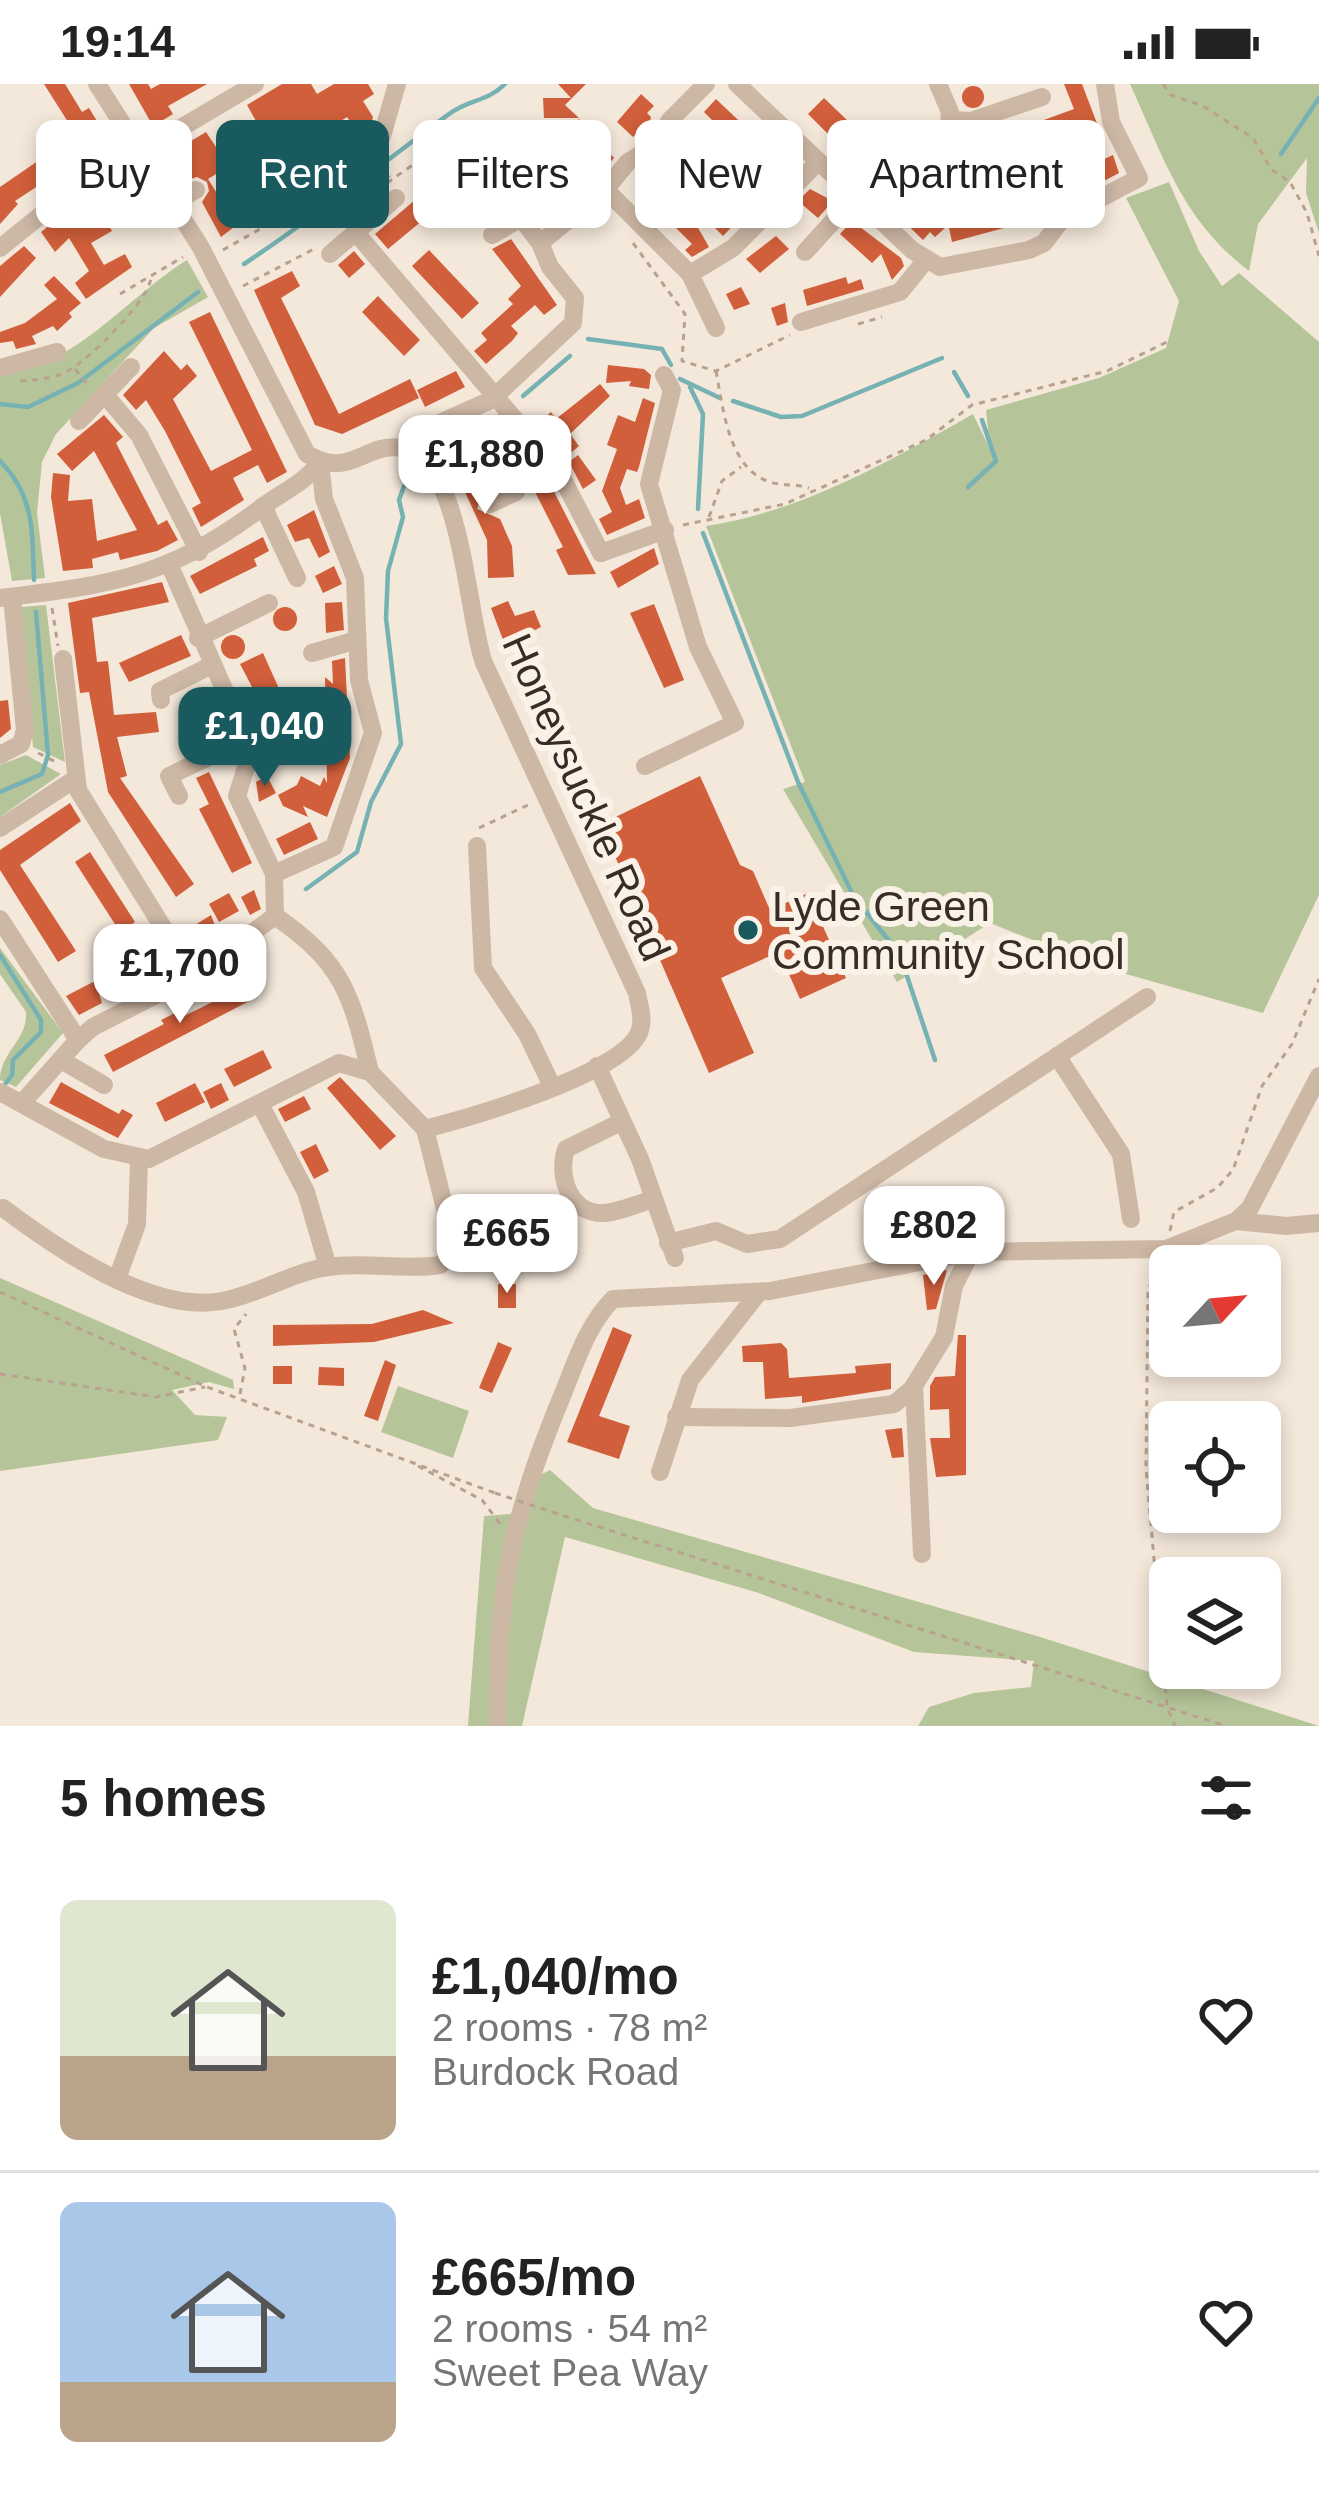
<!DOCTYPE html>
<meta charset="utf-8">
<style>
:root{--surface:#fff;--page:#f2f2f2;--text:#222;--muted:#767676;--line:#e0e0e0;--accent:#185a5e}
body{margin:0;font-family:Helvetica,sans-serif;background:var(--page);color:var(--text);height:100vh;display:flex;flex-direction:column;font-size:45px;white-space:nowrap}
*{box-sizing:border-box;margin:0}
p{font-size:39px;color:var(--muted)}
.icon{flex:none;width:66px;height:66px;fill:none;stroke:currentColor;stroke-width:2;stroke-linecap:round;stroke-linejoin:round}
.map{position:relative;height:1642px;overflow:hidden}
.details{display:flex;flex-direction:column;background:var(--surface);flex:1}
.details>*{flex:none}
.guide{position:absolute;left:36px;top:36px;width:1248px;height:108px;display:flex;gap:24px}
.needle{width:78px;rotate:64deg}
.buttons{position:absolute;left:1149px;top:1161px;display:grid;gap:24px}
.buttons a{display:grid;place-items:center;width:132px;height:132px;border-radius:18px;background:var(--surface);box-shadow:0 6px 18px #0003;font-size:60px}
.price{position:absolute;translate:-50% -102px;padding:0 27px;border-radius:24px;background:#fff;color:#222;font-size:39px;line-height:78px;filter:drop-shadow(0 3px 6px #0008)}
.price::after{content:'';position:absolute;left:50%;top:72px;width:36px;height:27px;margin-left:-18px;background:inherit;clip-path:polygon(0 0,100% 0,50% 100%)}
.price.on{background:var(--accent);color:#fff}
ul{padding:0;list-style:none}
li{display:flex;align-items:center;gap:36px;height:300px;padding:0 60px}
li+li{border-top:3px solid var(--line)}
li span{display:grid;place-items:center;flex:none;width:336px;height:240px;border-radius:18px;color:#555}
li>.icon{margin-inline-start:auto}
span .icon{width:144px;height:144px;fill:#fffc;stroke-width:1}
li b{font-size:51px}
h2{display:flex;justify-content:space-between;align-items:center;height:144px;padding:0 60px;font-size:51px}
.chip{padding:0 42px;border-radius:18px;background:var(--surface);box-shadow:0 6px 18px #0003;font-size:42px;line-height:108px}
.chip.on{background:var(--accent);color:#fff}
.status{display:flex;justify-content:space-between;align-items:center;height:84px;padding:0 60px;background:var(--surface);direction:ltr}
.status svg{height:33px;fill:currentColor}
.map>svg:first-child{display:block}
</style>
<div class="status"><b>19:14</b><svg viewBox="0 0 49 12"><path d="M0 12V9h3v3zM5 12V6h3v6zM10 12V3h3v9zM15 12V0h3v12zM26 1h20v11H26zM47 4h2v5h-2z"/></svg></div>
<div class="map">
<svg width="1319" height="1642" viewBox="0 0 1319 1642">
<rect width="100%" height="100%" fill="#f4e8da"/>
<g fill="#b6c599">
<path d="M1130 0H1319V149L1306 109 1307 74 1258 140 1249 187C1182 136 1164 74 1130 0Z"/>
<path d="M1169 98 1199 167 1222 202 1239 189 1319 258V811L1263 929 1098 882 990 839 897 898 783 705 805 698 706 442C801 428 890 377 973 330L990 365 986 326 1099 294 1166 264 1179 217 1126 114Z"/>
<path d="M187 176 208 213 154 244 56 350 42 378 37 429 45 494 12 497 0 429V291C73 285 127 213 187 176Z"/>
<path d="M46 521 65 678 33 663 21 523Z"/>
<path d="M26 671 61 690 0 733V681Z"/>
<path d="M0 864 63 949 16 1003 0 996C0 968 28 956 26 928L0 890Z"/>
<path d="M0 1194 233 1296 234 1305 209 1298 172 1306 195 1331 227 1333 218 1356 0 1387Z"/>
<path d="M398 1302 469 1327 453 1374 381 1348Z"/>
<path d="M550 1386 593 1424 1037 1552 1319 1642H918L929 1623 974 1609 1031 1603 1034 1577 914 1568 759 1509 565 1453 522 1642H468L484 1432 523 1429 532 1395Z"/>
</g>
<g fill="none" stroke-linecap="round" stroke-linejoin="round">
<g stroke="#76b2b4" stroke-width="4.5">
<path d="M1281 70 1319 14"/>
<path d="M244 180C318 131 379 82 449 30 469 15 487 18 505 0"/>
<path d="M588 255 662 265 671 281"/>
<path d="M954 288 968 312"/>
<path d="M680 295 720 314"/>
<path d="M690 303 703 330 698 425"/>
<path d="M523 312 570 272"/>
<path d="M733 317 781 333 802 332 942 274"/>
<path d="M0 320 28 323 78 299 198 208"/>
<path d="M438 369 500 332"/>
<path d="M0 377C35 412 32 448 34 496"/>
<path d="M968 403 996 377 982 336"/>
<path d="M703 449 798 698 854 813 890 858 906 889 935 976"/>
<path d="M0 708 42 690 48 671 36 528"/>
<path d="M306 805 357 768 371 718 401 660 386 534 388 487 403 433 399 416 404 402"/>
<path d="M0 871 41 936V948L13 976 12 991 3 1003"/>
</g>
</g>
<g fill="#d15f3b">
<path d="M44 0H65L82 28 89 24 115 67 94 79 84 61 55 77 47 64 75 49Z"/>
<path d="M129 0H148L151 5 160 0H207L168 22 173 30 153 42Z"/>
<path d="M282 0H311L317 10 334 0H368L374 10 363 17 373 33 371 41 358 49 347 33 325 47 336 65 290 92 281 107 221 153 202 118 209 107 207 98 197 93 187 96 171 69 206 48 220 69 225 66 234 79 208 95 225 122 251 110 276 91 272 83 293 71 280 49 261 61 253 48 260 44 247 21Z"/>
<path d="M558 0H586L565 21 579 34H544L543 14H571Z"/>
<path d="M1064 0H1082L1098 42 1081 49 1078 40 957 82 950 66 957 58 975 51 979 60 1074 25Z"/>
<circle cx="973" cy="13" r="11"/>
<path d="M641 10 654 22 647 29 651 33 647 48 642 44 633 53 617 38Z"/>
<path d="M824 14 873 61 860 75 875 89 864 99 849 85 856 78 808 30Z"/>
<path d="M716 15 791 86 778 99 766 87 760 92 715 49 720 44 704 28Z"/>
<path d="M579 35 614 74 604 85 567 48Z"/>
<path d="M689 61 702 74 685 91 672 79Z"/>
<path d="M48 70 59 88 15 117 18 120 0 140V103Z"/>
<path d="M1113 71 1119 89 1026 138 952 158 948 139 974 133 969 114 982 128 994 125Z"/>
<path d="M933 76 946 89 931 103 918 90Z"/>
<path d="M137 88 144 113 132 120 125 107 111 116 105 105Z"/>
<path d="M452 90 505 113 491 132 472 118 452 113 442 121 445 126 429 131 388 165 375 150 415 116 420 123 448 107Z"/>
<path d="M664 100 685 121 709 163 692 173 685 166 692 160 648 116Z"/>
<path d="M810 105 833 117 818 134 798 117Z"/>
<path d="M741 106 755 119 723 152 710 139Z"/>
<path d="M901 109 945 144 935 153 930 148 923 156 888 122Z"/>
<path d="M95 115 112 147 91 159 104 181 125 170 132 183 86 215 75 199 89 187 69 154 55 168 41 148 69 126Z"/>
<path d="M852 137 901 174 904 182 892 196 881 170 872 179 840 150Z"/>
<path d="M776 152 789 165 760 189 746 175Z"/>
<path d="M511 155 557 221 544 231 535 221 511 242 518 249 512 257 486 280 474 267 487 256 481 249 513 220 508 215 521 202 492 165Z"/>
<path d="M24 162 36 174 0 213V182Z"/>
<path d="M429 166 479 219 462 235 412 182Z"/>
<path d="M354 167 365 180 349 194 338 181Z"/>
<path d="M292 187 300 202 281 214 339 330 410 295 419 314 342 350 315 341 254 206Z"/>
<path d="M54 192 81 219 69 229 72 233 57 247 53 242 32 252 36 260 16 265 13 257 0 259V248L25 239 57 215 44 201Z"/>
<path d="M846 193 848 200 861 195 864 205 807 222 803 206Z"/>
<path d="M741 203 750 220 734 226 726 210Z"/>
<path d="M378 212 420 256 404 272 362 228Z"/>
<path d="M785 219 788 238 777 242 771 224Z"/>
<path d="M210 228 287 388 267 399 258 381 233 394 244 416 201 443 192 424 201 419 165 347 146 316 136 326 123 311 164 267 181 286 187 280 197 292 173 315 211 387 252 366 189 238Z"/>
<path d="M608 281 644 285 651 291 649 305 629 302 631 297 606 299Z"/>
<path d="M456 287 465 303 425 323 417 306Z"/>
<path d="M600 300 610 312 570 350 579 362 567 372 537 341 551 328 556 335Z"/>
<path d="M643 314 655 319 639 383 637 388 627 385 620 404 626 421 639 415 645 434 607 451 599 435 612 428 602 407 617 365 607 361 618 331 635 338Z"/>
<path d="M104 331 123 353 116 359 158 441 167 436 178 456 157 467 120 476 118 468 92 475 93 484 63 487 51 413 53 389 70 391 68 417 92 415 97 457 137 446 94 367 72 387 57 370Z"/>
<path d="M469 364 485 402 477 425 500 435 512 462 514 493 488 494 487 456 449 373Z"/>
<path d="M578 371 596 396 583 405 569 378Z"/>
<path d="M543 390 547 394 596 490 568 491 556 466 563 463 532 402Z"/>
<path d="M314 426 330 468 319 474 309 454 295 458 287 441Z"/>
<path d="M263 453 269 467 254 475 257 482 200 510 190 492Z"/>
<path d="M654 464 659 480 618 504 610 488Z"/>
<path d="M334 482 342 500 323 509 315 492Z"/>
<path d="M162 498 169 518 92 534 97 578 108 577 114 631 156 628 159 648 117 653 127 692 120 694 194 800 176 813 108 708 89 608 80 609 68 519Z"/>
<path d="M508 517 515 532 534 526 541 543 505 561 491 524Z"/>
<path d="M342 518 344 546 326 549 325 519Z"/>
<path d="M654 520 684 596 664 604 630 529Z"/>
<circle cx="285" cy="535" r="12"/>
<path d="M181 551 191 572 129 598 119 579Z"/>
<circle cx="233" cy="563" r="12"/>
<path d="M263 569 298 647 286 654 294 670 277 678 269 661 280 656 240 580Z"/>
<path d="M345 574 350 674 327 733 303 722 308 733 283 722 278 711 297 701 301 692 320 702 324 693 327 699 325 593 333 600 332 577Z"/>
<path d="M208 612 226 649 207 659 188 622Z"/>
<path d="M8 616 11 645 0 654V617Z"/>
<path d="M209 688 252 779 232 789 199 725 209 720 196 694Z"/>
<path d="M267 692 276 709 259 718 256 698Z"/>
<path d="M700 692 740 781 753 787 770 826 808 809 846 894 800 915 779 868 721 894 754 969 709 989 601 740Z"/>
<path d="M70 719 81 737 20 781 76 867 58 878 0 786V766Z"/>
<path d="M310 738 318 755 284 771 276 755Z"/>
<path d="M90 768 135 838 120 848 75 778Z"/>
<path d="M254 806 261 825 250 831 241 813Z"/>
<path d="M229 809 239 827 219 838 209 820Z"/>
<path d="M211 831 219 852 196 866 191 863 182 849Z"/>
<path d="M160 864 171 883 148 895 140 887 102 906 93 888 128 870 132 877Z"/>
<path d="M248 893 257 913 113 988 104 971 164 940 161 936 179 927 182 933 233 908 230 902Z"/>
<path d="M95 897 102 919 79 931 66 912Z"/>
<path d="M263 966 272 984 234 1003 224 985Z"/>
<path d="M340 993 396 1052 380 1066 327 1004Z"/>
<path d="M61 998 119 1030 122 1025 133 1031 118 1054 49 1019Z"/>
<path d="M195 999 205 1018 165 1038 156 1019Z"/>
<path d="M221 999 229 1016 211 1025 203 1008Z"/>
<path d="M304 1012 311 1025 285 1038 278 1025Z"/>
<path d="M316 1060 329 1087 314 1095 300 1068Z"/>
<path d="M947 1186 936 1225 927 1226 923 1191Z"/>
<rect x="498" y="1200" width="18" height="24"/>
<path d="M423 1226 454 1239 374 1258 273 1262V1241L372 1240Z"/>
<path d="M613 1243 632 1251 599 1332 630 1342 619 1375 567 1358Z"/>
<path d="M958 1251H966V1391L936 1393 930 1354H950L949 1325 930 1326V1302L935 1293 955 1292Z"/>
<path d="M498 1258 512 1264 492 1309 479 1304Z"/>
<path d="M781 1259 787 1265 789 1294 856 1289 855 1282 891 1279V1305L802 1319V1312L765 1315 763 1278H743L742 1262Z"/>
<path d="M385 1276 396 1281 378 1337 364 1332Z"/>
<rect x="273" y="1282" width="19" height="18"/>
<path d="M319 1283 344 1284V1302L318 1301Z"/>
<path d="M902 1344 904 1373 892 1374 885 1346Z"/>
</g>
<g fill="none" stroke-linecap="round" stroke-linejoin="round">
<g stroke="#b9a18f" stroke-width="3" stroke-dasharray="6 6" stroke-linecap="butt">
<path d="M1163 0 1171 11 1203 22 1253 54 1271 85 1290 98 1307 129 1319 172"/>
<path d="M375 73 390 93"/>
<path d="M387 99 468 42 492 41 525 55 577 109"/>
<path d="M633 159 685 230 682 277 716 287 790 251"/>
<path d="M223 166 329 106"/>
<path d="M243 202 314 165"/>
<path d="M120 210 183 173"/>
<path d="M858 240 882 233"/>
<path d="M75 285 88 301"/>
<path d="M716 287C723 323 728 385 770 398 783 402 796 400 809 404"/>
<path d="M20 297C36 296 51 295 66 288 87 278 154 212 151 191"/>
<path d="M709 433 722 397 741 383"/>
<path d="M683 441 785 420 926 356 972 321 1107 287 1169 257"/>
<path d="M52 524 58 562"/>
<path d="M38 669 56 678"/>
<path d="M479 744 530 720"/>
<path d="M1170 1147 1174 1128 1217 1104 1233 1086 1262 1002 1292 960 1319 895"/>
<path d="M1164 1180 1159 1198 1148 1203 1146 1384 1167 1623 1175 1642"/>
<path d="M0 1208 207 1303 495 1409"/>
<path d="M0 1290 156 1313 205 1303"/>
<path d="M240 1310 245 1284 234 1245 246 1230"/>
<path d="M418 1382 482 1416 501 1441"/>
<path d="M552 1428 1226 1642"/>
</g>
<g stroke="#cdb7a5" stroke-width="18">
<path d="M737 0 912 166 940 183 1029 166 1044 159 1063 134 1139 94 1111 38 1105 0"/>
<path d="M951 36 971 37 1042 13"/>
<path d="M547 47 690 190 716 244"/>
<path d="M297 104 382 52 397 0"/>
<path d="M173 119 196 106"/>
<path d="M865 122 949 41 950 28 938 0"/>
<path d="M357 150 558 386 601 469 665 446"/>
<path d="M492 151 521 134 540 159"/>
<path d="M0 164 61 115 255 0"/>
<path d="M805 168 855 113"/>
<path d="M330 170 396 114"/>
<path d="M690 190 733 164 818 78"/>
<path d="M801 238 900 208 925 177"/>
<path d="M0 284 57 268"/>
<path d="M106 312 139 351 199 468"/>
<path d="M79 337 131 283"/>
<path d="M409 364 442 338 491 316 573 239 575 214 550 183 540 159 604 107 628 78 655 61 670 36 706 0"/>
<path d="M490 420 516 408"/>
<path d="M263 422 297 494"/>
<path d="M170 482 246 655 248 677 237 712 274 790 275 832"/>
<path d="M0 514C112 501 169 493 261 424 283 407 304 400 320 378"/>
<path d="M198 554 269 519"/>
<path d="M312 569 357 556"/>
<path d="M63 575 78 706 193 892"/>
<path d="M161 616 160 607 210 582"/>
<path d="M0 671 21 660 25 646 12 513"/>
<path d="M645 682 735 639 698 563 649 400 672 306 664 291"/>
<path d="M179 712 169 692 246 655"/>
<path d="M0 744 75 695"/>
<path d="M477 762 483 884 527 950 552 1002"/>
<path d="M274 790 334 763 373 649 359 596 355 494 324 415 320 378"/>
<path d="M275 832C343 879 351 909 370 988"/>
<path d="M0 835 78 956 93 943 193 892 275 832"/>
<path d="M1057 972 1121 1070 1131 1135"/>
<path d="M61 976 104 1001"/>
<path d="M597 982 640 1075 675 1174"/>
<path d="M0 1008 104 1065 149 1075 339 979 370 988 425 1045C467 1034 628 989 640 946 644 934 639 921 637 909L484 579C467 534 462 372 402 364 363 358 352 396 307 370L200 162 97 0"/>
<path d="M22 1019 78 956"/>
<path d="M260 1020 306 1108 328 1183"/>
<path d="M621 1038 566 1065C557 1093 570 1131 605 1129 621 1127 638 1120 653 1115"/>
<path d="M3 1124C56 1164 151 1230 222 1217 258 1211 291 1188 328 1183 365 1177 403 1187 440 1181L451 1171 453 1157 425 1045"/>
<path d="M1236 1137 1286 1142 1319 1139"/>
<path d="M668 1159 716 1147 747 1160 780 1155 1147 913"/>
<path d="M117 1195 137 1140 139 1074"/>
<path d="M914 1302 922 1470"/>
<path d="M676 1333 790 1334 894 1320 912 1305 944 1253 954 1202 971 1168"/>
<path d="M660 1388 690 1296 759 1208"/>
<path d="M498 1642C497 1504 510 1439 562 1312 576 1278 587 1241 613 1215L770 1207 971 1168 1166 1165 1236 1137 1250 1124 1319 992"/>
</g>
<path stroke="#b9a18f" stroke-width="3" stroke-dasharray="6 6" stroke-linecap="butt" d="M495 1409 552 1428"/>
</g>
<circle fill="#185a5e" stroke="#fbf2e7" stroke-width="4.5" cx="748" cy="846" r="12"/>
<g text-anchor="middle" stroke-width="12" stroke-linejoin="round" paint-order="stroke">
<g font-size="42" fill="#382c27" stroke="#fbf2e7">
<text transform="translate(587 713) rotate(66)" y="15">Honeysuckle Road</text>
</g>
<g font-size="42" fill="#382c27" stroke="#fbf2e7" text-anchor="start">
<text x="772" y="837">Lyde Green<tspan x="772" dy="48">Community School</tspan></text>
</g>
</g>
</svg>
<div class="buttons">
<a><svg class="needle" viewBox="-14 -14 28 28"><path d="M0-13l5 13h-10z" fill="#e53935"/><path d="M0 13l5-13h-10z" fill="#767676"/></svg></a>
<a><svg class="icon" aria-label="locate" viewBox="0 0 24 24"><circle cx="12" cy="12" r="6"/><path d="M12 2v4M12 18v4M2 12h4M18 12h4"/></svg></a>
<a><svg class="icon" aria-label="layers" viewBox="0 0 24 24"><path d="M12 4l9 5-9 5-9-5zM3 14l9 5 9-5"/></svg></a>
</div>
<b class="price" style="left:485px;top:433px">£1,880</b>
<b class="price on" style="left:265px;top:705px">£1,040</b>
<b class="price" style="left:180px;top:942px">£1,700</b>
<b class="price" style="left:934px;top:1204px">£802</b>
<b class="price" style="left:507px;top:1212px">£665</b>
<div class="guide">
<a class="chip">Buy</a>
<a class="chip on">Rent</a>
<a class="chip">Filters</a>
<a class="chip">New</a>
<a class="chip">Apartment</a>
</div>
</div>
<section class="details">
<h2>5 homes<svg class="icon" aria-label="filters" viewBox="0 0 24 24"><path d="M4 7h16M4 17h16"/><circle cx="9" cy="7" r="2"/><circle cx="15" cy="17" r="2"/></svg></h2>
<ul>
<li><span style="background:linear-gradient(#dfe7d0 65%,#b9a48a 0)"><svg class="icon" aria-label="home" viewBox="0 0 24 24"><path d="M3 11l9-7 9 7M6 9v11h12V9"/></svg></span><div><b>£1,040/mo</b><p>2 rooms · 78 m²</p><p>Burdock Road</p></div><svg class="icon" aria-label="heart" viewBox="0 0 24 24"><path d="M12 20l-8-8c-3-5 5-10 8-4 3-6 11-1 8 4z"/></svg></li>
<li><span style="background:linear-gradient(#a9c7e8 75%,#b9a48a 0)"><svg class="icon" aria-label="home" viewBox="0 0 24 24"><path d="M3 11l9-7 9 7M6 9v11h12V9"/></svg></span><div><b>£665/mo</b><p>2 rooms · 54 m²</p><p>Sweet Pea Way</p></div><svg class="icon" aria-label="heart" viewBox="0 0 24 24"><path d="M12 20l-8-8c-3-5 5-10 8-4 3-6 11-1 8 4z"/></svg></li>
</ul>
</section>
